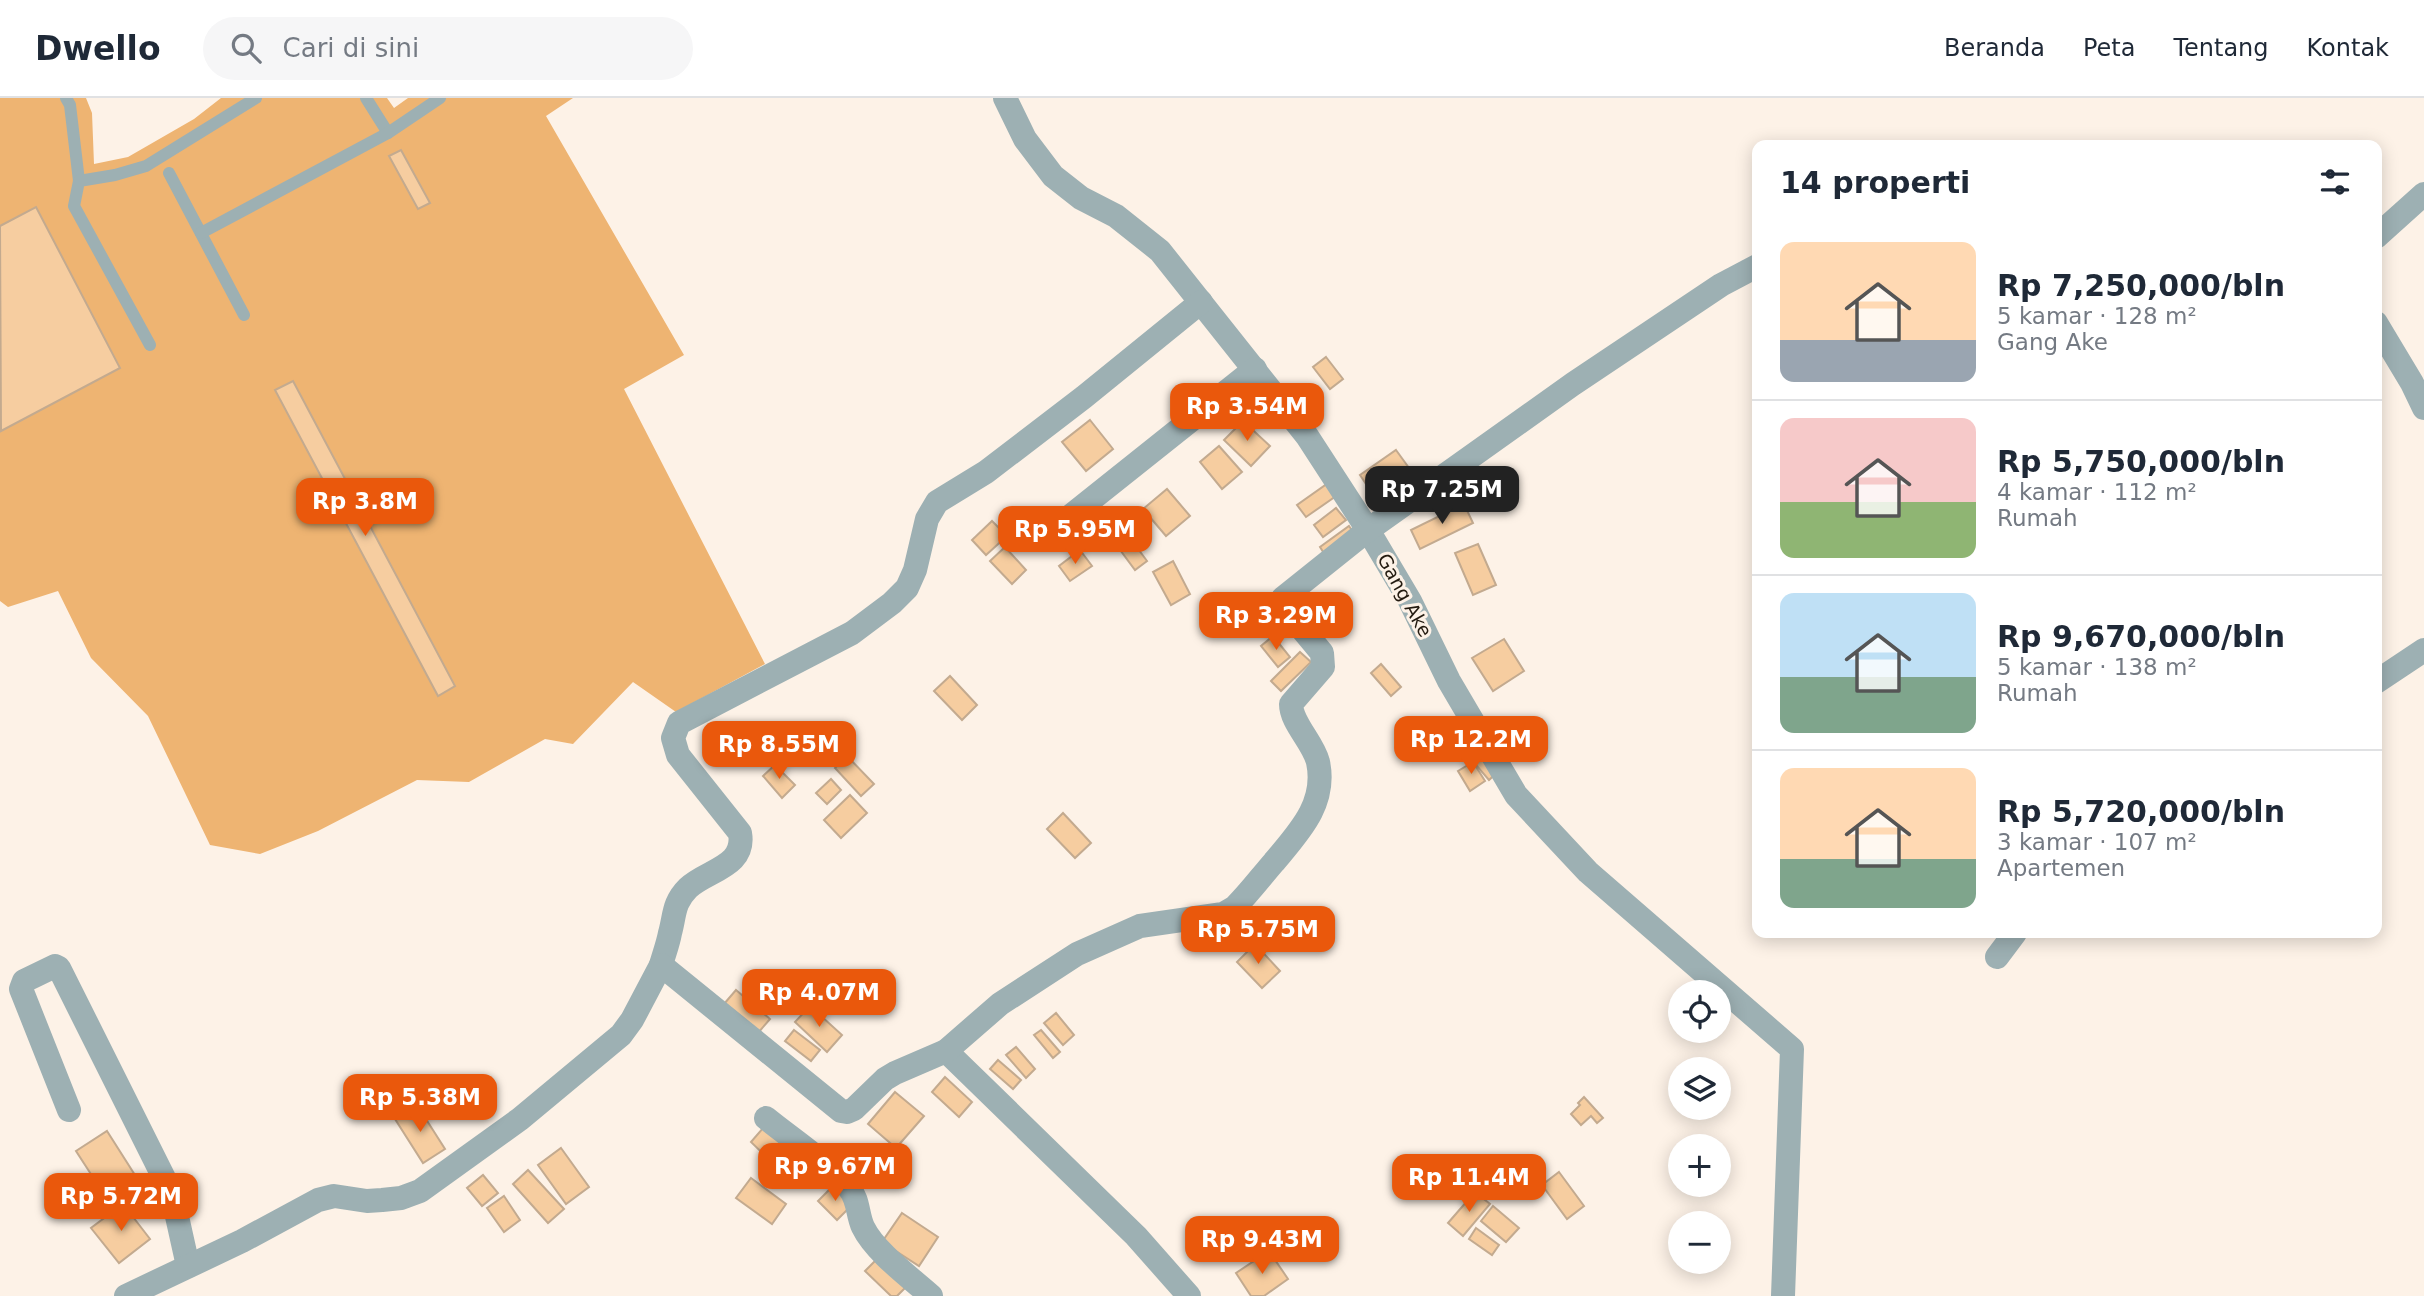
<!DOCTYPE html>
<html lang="id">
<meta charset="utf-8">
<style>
:root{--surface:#fff;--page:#f6f6f7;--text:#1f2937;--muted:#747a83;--line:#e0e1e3;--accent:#ea580c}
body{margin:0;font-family:"DejaVu Sans",sans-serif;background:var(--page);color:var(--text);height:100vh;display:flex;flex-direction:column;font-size:26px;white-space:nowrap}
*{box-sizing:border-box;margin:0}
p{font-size:23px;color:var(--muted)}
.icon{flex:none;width:38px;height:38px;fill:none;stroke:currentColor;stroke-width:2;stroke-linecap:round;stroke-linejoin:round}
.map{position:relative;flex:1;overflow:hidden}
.sheet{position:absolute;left:1752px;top:42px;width:630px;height:798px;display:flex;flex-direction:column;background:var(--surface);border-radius:14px;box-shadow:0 4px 18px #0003}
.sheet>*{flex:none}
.fabs{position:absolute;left:1668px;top:882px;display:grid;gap:14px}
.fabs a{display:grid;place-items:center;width:63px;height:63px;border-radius:50%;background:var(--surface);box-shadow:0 4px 18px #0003;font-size:35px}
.price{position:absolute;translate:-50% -60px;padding:0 16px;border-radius:14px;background:var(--accent);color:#fff;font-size:23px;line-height:46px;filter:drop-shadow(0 2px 4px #0008)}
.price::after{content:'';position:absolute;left:50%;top:42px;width:21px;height:16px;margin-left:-10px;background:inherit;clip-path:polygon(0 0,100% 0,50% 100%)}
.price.active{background:#222;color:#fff}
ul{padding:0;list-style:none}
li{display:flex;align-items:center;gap:21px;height:175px;padding:0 28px}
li+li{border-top:2px solid var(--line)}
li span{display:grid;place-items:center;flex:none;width:196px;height:140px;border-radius:14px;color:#555}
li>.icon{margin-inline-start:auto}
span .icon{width:84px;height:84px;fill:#fffc;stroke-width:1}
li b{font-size:30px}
h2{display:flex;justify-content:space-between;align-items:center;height:84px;padding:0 28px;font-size:30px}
header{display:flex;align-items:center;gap:42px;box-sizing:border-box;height:98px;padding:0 35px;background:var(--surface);border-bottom:2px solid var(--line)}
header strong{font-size:33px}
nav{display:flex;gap:38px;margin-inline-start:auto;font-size:24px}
.search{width:490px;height:63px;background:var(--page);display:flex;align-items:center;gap:18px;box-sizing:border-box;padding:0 24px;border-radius:38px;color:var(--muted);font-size:26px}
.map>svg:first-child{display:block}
</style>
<header>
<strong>Dwello</strong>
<div class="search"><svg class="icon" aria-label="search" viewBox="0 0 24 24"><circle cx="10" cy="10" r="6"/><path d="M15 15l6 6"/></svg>Cari di sini</div>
<nav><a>Beranda</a><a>Peta</a><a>Tentang</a><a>Kontak</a></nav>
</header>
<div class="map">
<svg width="2424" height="1198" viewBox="0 0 2424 1198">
<rect width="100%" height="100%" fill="#fdf2e7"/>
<path fill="#eeb472" d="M0 0H86L92 15 94 66 128 59 194 21 221 0H387L394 10 408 0H573L546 18 684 257 624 291 765 566 676 614 633 584 573 646 545 641 469 684 417 682 318 733 260 756 210 747 148 618 91 560 58 493 8 509 0 503Z"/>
<g fill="#f6cda0" stroke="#c3aa8f" stroke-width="2">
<path d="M401 52 430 105 418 111 389 58Z"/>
<path d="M36 109 120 270 1 333 0 128Z"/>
<path d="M1326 259 1343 281 1330 291 1313 269Z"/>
<path d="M293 283 455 588 438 598 275 292Z"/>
<path d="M1090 322 1113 351 1086 373 1062 344Z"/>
<path d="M1243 323 1270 348 1251 368 1224 342Z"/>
<path d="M1219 348 1242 374 1222 391 1200 364Z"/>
<path d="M1396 352 1417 381 1380 407 1360 377Z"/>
<path d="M1331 383 1339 396 1306 419 1297 407Z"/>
<path d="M1167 391 1190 418 1166 438 1143 411Z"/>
<path d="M1464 406 1473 425 1420 451 1411 432Z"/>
<path d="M1336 410 1346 422 1323 439 1314 427Z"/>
<path d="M992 423 1007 438 986 457 972 442Z"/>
<path d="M1349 428 1356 438 1327 460 1320 449Z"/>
<path d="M1124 432 1147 463 1135 472 1112 441Z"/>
<path d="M1478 446 1496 487 1473 497 1455 455Z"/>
<path d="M1005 449 1026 472 1012 486 990 463Z"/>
<path d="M1080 452 1092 468 1070 483 1059 468Z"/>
<path d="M1173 463 1190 496 1171 507 1153 474Z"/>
<path d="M1273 538 1290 559 1278 569 1261 548Z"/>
<path d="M1504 541 1524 573 1493 593 1472 560Z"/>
<path d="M1300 554 1311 564 1281 593 1271 583Z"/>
<path d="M1381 566 1401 589 1391 598 1371 575Z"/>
<path d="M950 578 977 607 962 622 934 593Z"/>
<path d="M1462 618 1473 632 1456 645 1445 631Z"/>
<path d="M835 634 849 648 830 665 817 651Z"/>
<path d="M1475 644 1499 673 1489 682 1464 653Z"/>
<path d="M847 658 874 686 861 698 835 670Z"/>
<path d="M1473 664 1485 683 1470 693 1458 673Z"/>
<path d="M775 667 795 687 782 700 763 678Z"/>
<path d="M831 681 841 692 827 706 816 695Z"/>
<path d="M850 697 867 715 841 740 824 722Z"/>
<path d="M1063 715 1091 745 1075 760 1047 731Z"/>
<path d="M1255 846 1280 873 1262 890 1237 864Z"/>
<path d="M736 892 770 921 758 935 724 906Z"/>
<path d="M810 908 842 937 827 954 795 924Z"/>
<path d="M1056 915 1074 937 1063 947 1044 925Z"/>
<path d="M794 932 820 952 811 963 785 943Z"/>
<path d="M1041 932 1060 954 1053 960 1034 937Z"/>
<path d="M1016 949 1035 971 1026 980 1006 957Z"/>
<path d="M998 962 1021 982 1013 991 990 971Z"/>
<path d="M945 979 972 1004 959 1019 932 994Z"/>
<path d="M895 994 924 1018 896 1050 868 1026Z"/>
<path d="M1584 999 1603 1020 1597 1025 1591 1018 1581 1027 1571 1016 1580 1007 1578 1005Z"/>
<path d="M417 1007 445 1051 423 1065 395 1021Z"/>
<path d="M764 1029 793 1057 779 1071 751 1044Z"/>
<path d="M107 1033 140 1085 109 1104 76 1053Z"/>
<path d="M561 1050 589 1089 566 1106 538 1067Z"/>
<path d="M528 1072 564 1111 548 1125 513 1086Z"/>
<path d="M1559 1074 1584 1108 1567 1121 1542 1087Z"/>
<path d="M483 1077 498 1095 482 1108 467 1090Z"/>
<path d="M751 1080 786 1106 772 1126 736 1100Z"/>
<path d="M833 1088 852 1107 837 1122 818 1103Z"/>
<path d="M1475 1094 1490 1106 1463 1138 1448 1125Z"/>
<path d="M504 1098 520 1122 504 1134 487 1110Z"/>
<path d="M123 1106 150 1141 119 1165 91 1130Z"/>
<path d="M1493 1108 1519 1130 1506 1144 1481 1123Z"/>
<path d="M902 1115 938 1139 919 1168 882 1144Z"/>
<path d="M1476 1130 1499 1147 1492 1157 1469 1141Z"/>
<path d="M1269 1153 1288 1181 1264 1198H1251L1236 1175Z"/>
<path d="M879 1159 908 1187 897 1198H891L865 1173Z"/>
</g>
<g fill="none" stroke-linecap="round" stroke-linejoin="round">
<g stroke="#9db0b3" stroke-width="12">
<path d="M66 0 70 7 79 83"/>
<path d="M366 0 388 35"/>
<path d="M169 75 244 217"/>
<path d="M201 135 388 35 440 0"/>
<path d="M150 247 74 108 79 83 115 77 146 68 256 0"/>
</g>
<g stroke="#9db0b3" stroke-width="24">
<path d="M1005 0 1025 41 1053 78 1081 100 1116 118 1160 153 1307 338 1368 432 1410 503 1449 583 1516 697 1588 774 1792 951 1783 1198"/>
<path d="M2376 139 2424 96"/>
<path d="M2376 225 2412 285 2424 310"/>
<path d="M1053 432 1255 271"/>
<path d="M2376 584 2424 552"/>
<path d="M1997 859 2015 835"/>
<path d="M661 867C664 856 668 846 670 835 675 817 673 805 688 790 707 772 746 769 740 735L678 657 673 640 679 625 852 535 892 505 907 490 915 472 927 421 937 404 986 374 1084 299 1201 204"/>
<path d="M946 953 1136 1138 1189 1198"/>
<path d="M69 1012 21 891 24 883 55 868 59 870 172 1096 188 1168"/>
<path d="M766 1020C793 1042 826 1063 849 1090 859 1102 857 1116 863 1129 875 1154 911 1180 931 1198"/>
<path d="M126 1198 242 1143 318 1102 334 1098 367 1103 382 1102 401 1100 420 1093 520 1021 621 937 632 922 661 867 841 1013 847 1014 854 1011 885 981 895 975 946 953 1000 906 1077 856 1140 828 1223 816 1235 809C1249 795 1261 779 1274 764 1298 735 1327 706 1318 664 1313 644 1291 625 1291 606L1323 569 1322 555 1283 508V500L1368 432 1573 286 1721 187 1757 168"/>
</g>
</g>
<g text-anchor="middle" stroke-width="6" stroke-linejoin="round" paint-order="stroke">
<g font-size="19" fill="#241b10" stroke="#fdf2e7">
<text transform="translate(1405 497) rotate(61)" y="7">Gang Ake</text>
</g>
</g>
</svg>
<div class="fabs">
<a><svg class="icon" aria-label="locate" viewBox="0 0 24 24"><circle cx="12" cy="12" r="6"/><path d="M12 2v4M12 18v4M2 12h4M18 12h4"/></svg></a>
<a><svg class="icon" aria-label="layers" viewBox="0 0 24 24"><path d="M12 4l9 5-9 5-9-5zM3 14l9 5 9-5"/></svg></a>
<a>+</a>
<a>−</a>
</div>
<b class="price" style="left:1247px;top:345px">Rp 3.54M</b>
<b class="price active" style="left:1442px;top:428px">Rp 7.25M</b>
<b class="price" style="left:365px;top:440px">Rp 3.8M</b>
<b class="price" style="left:1075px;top:468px">Rp 5.95M</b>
<b class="price" style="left:1276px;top:554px">Rp 3.29M</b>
<b class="price" style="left:1471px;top:678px">Rp 12.2M</b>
<b class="price" style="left:779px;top:683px">Rp 8.55M</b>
<b class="price" style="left:1258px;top:868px">Rp 5.75M</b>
<b class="price" style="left:819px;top:931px">Rp 4.07M</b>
<b class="price" style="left:420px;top:1036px">Rp 5.38M</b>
<b class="price" style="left:835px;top:1105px">Rp 9.67M</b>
<b class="price" style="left:1469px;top:1116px">Rp 11.4M</b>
<b class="price" style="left:121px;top:1135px">Rp 5.72M</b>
<b class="price" style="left:1262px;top:1178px">Rp 9.43M</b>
<section class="sheet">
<h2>14 properti<svg class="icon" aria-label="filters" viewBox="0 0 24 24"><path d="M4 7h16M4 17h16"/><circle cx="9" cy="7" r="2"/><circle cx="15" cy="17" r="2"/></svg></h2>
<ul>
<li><span style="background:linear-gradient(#ffd9b3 70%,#9aa5b1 0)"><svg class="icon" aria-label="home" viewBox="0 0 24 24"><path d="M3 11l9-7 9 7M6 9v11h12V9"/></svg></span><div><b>Rp 7,250,000/bln</b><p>5 kamar · 128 m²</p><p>Gang Ake</p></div></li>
<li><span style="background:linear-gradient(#f6c9c9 60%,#8fb573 0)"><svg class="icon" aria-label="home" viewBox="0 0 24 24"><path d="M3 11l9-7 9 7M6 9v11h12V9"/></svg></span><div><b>Rp 5,750,000/bln</b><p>4 kamar · 112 m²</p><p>Rumah</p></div></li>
<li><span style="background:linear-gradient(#bfe0f5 60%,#7fa58c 0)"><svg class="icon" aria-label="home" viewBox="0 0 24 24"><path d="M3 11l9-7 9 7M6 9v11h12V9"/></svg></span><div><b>Rp 9,670,000/bln</b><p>5 kamar · 138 m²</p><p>Rumah</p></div></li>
<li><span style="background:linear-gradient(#ffd9b3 65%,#7fa58c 0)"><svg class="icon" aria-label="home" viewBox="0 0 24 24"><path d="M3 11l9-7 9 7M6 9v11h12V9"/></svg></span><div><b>Rp 5,720,000/bln</b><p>3 kamar · 107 m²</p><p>Apartemen</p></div></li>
</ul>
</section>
</div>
